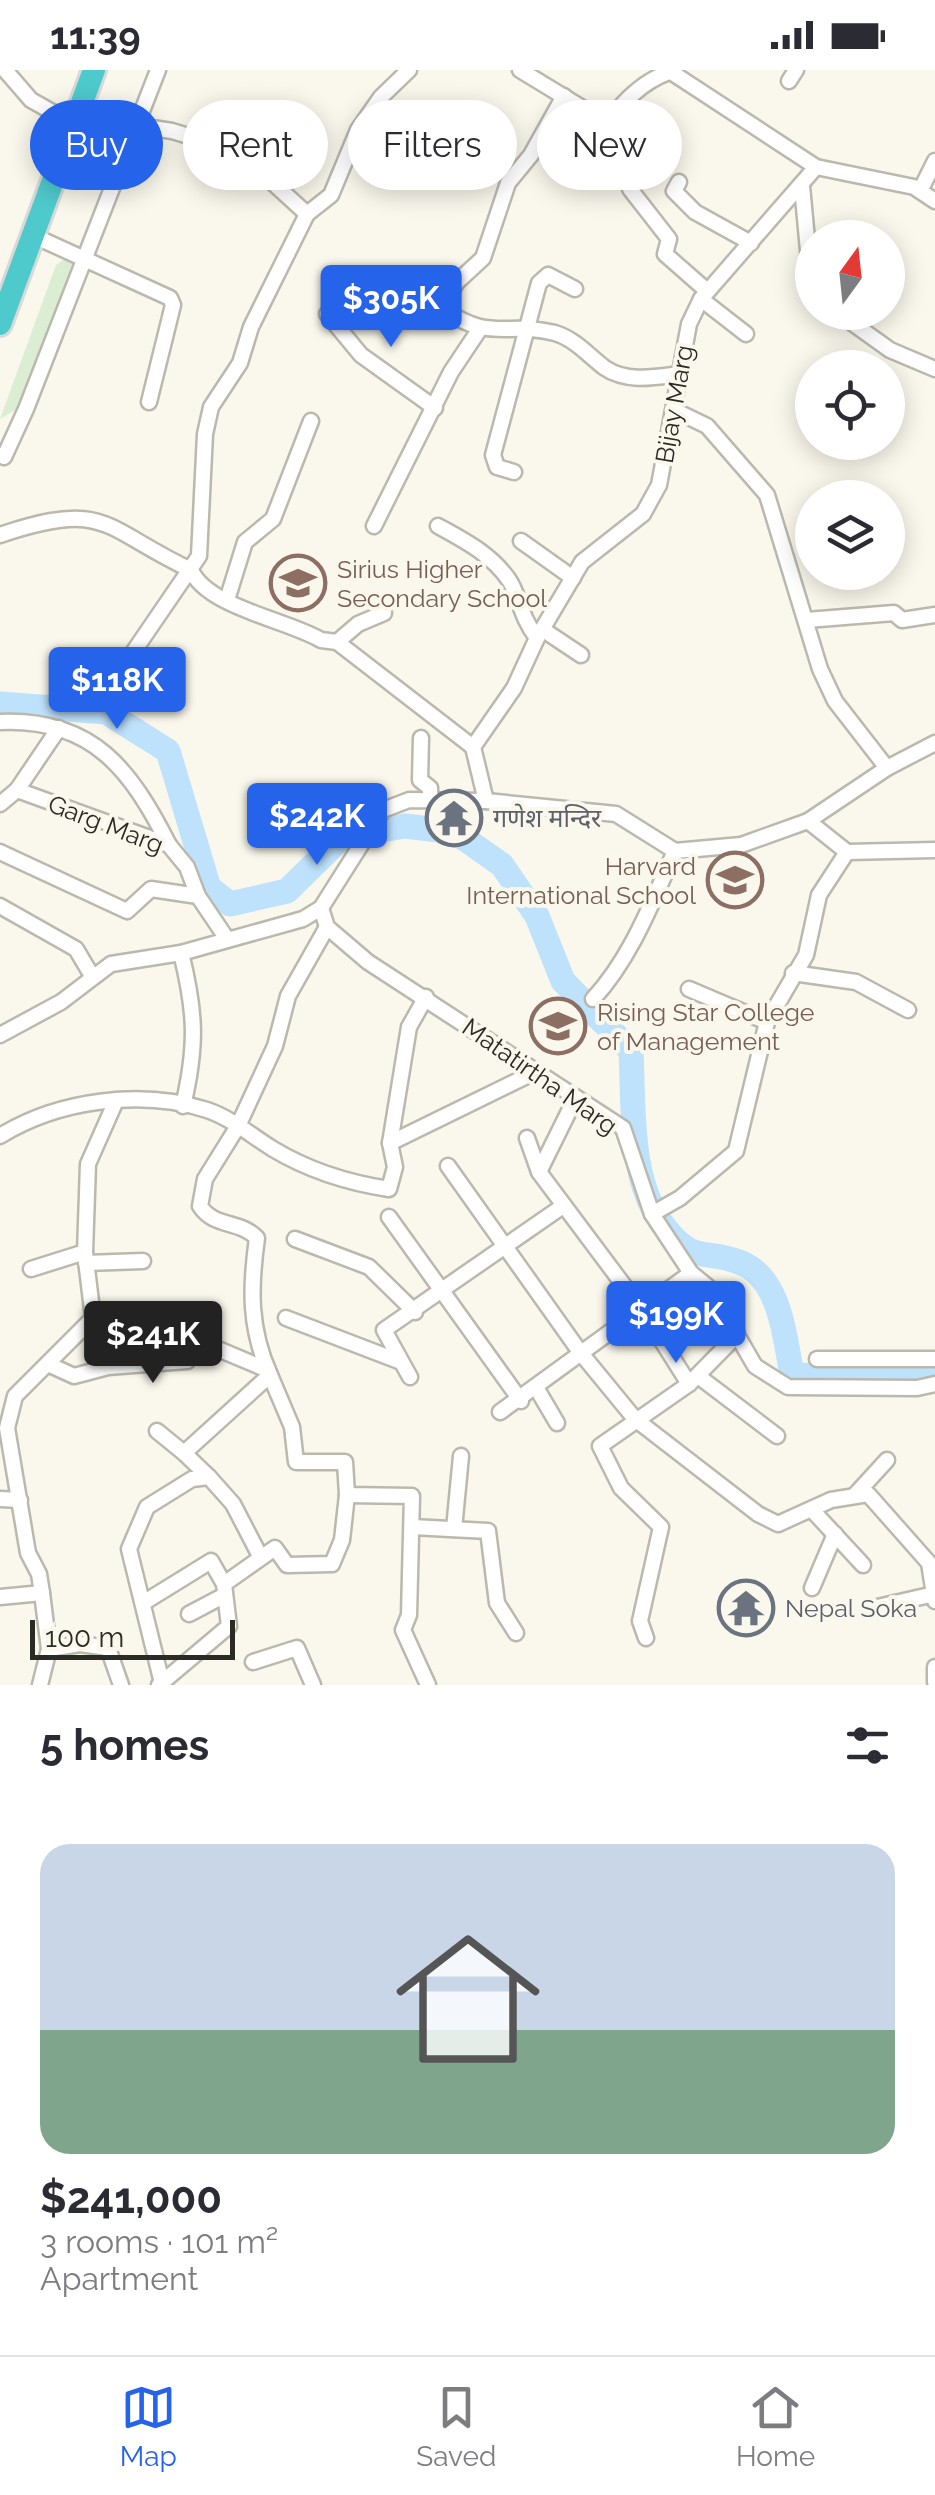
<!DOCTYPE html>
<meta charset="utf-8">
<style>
:root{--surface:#fff;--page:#f2f2f3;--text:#2b2b33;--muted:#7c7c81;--line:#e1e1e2;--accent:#2563eb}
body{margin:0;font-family:Raleway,"Noto Sans Devanagari",sans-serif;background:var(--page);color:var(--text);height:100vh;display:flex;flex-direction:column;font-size:38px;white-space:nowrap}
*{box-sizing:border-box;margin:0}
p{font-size:32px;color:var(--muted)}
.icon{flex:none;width:55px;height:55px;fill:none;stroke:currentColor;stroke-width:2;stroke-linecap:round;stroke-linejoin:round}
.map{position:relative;height:1615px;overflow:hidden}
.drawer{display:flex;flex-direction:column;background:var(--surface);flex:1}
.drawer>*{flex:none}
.banner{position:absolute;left:30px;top:30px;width:875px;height:90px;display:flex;gap:20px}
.needle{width:65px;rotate:15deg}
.fabs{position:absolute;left:795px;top:150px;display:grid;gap:20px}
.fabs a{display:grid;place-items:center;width:110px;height:110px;border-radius:50%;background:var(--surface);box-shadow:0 5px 25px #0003;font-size:50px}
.scale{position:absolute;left:30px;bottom:25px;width:205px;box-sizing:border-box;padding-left:10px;border:5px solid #2b2b26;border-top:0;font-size:28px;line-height:35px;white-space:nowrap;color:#2b2b26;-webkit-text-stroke:8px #faf8ec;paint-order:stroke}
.price{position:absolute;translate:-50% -85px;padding:0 22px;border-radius:10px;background:var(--accent);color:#fff;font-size:32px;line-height:65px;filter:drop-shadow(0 2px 5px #0008)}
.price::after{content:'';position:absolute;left:50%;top:60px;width:30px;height:22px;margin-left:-15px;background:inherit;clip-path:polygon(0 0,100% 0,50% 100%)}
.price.active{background:#222;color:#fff}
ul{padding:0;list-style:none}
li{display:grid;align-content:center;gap:20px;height:530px;padding:0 40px}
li+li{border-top:2px solid var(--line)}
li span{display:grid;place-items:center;height:310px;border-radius:30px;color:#555}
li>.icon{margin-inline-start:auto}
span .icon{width:180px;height:180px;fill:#fffc;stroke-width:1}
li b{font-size:42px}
h2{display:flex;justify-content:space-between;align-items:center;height:120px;padding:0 40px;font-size:42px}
.chip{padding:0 35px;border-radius:45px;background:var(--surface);box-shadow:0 5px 25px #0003;font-size:35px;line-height:90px}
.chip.active{background:var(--accent);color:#fff}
.status{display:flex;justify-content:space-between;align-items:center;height:70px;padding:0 50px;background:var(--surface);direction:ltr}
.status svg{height:28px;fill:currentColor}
.tab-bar{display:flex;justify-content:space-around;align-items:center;height:140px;border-top:2px solid var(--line);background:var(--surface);font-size:28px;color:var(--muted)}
.tab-bar a{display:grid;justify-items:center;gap:5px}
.tab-bar .active{color:var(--accent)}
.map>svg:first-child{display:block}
</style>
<div class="status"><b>11:39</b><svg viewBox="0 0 49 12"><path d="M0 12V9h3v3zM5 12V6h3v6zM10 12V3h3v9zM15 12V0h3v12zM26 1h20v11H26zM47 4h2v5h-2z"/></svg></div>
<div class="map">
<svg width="935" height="1615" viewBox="0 0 935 1615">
<rect width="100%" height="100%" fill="#faf8ec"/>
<path fill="#dbeed4" d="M63 190H74L19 338 0 349 56 195Z"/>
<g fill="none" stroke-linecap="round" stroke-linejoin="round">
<path stroke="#bee1fc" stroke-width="25" d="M0 634 106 642 168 681 209 818 230 834 287 821 342 767 405 756 455 762 502 795 537 846 563 911 631 981C634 1037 628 1112 666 1159 694 1194 705 1179 739 1192 781 1207 785 1269 792 1305L935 1306"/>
<g stroke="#bbb9ae" stroke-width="19">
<g id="minor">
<path d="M5 0 31 30 54 43 172 61 238 81 307 144"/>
<path d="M520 0 607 53"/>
<path d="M668 0 816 97 914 117 935 131"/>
<path d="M669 2C642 12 625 30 607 53L660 87 630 119 669 169 665 184 706 220"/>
<path d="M789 11 796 0"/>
<path d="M564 26 531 85 508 113 483 188 457 212 445 231V240C490 272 507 251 555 263 575 269 589 286 605 298 627 313 656 307 680 304"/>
<path d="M679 112 674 121 695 142 751 173"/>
<path d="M802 116 812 223"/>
<path d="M921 119 935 91"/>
<path d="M34 166 170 228 173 235 149 332"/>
<path d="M701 229 746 264"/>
<path d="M837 242 890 280 935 299"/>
<path d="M327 244 361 285 435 338"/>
<path d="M676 341 707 356 767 425 820 599 835 631 887 698"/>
<path d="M0 385 4 387 26 339 158 0"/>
<path d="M514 402 497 397 493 385 539 213 548 205 575 219"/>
<path d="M374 456 451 302 479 260"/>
<path d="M438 456C465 471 491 484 509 510 520 527 520 546 537 568"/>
<path d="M0 465C107 429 102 458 191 500 207 537 287 550 321 570L337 572"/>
<path d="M521 471 573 508"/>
<path d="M227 530 245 472 273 449 311 351"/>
<path d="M384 543 358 554 337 572 473 677"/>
<path d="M807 550 894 543 902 550 935 545"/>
<path d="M542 559 581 585"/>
<path d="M119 603 199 486 205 364 211 337 240 293 251 257 307 144 331 125 358 60 381 27 409 0"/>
<path d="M0 652C93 648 131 700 169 775"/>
<path d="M421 668 420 710 430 718V730"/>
<path d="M17 720 59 658"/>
<path d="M486 731 473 677 514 618 537 568 582 492 643 444 659 415 689 254 701 229 816 97"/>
<path d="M0 734 17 720 169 775 187 797 198 826 227 869"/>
<path d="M808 751 887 698 935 673"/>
<path d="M0 782 127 841 151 819 198 826"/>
<path d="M0 836 76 879 92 906"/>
<path d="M321 838 327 857 368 892 623 1058 652 1144 691 1203 730 1235 737 1265 755 1296 788 1317 917 1318 935 1314"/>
<path d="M181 883C196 943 197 976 183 1036"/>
<path d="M793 903 856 912 908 940"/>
<path d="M689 919 767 952"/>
<path d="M593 929C631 888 652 832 675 781"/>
<path d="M0 965 61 932 111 894 181 883 303 849 321 838 383 740 409 730 486 731 616 744 675 781 741 775 808 751 847 782 935 780"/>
<path d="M0 1066C58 1030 141 1019 207 1040 231 1048 252 1066 273 1079 308 1100 349 1113 389 1119L395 1097 390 1073 409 957 426 927"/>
<path d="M527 1068 539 1102 643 1241 689 1314"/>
<path d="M390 1073 533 1003"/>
<path d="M448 1096 580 1282 635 1349 758 1444 778 1454 831 1430 868 1424 929 1493 935 1531"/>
<path d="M539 1102 575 1029"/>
<path d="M652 1144 680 1128 736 1081 767 952 806 885 819 825 847 782"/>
<path d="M389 1147 521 1331"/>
<path d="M295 1169 369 1197 415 1242"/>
<path d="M86 1193 143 1191"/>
<path d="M31 1199 85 1182"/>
<path d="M286 1248 401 1292"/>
<path d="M817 1289H935"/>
<path d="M50 1295 74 1306 108 1297 187 1291 192 1280 206 1274 268 1300"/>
<path d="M270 1305C249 1258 250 1218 257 1168 240 1150 214 1158 200 1136L205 1109 238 1056 275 976 288 926 327 857"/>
<path d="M698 1306 777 1366"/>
<path d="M410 1307 384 1260 563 1136"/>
<path d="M537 1319 557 1353"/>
<path d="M500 1342 691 1203"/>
<path d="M157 1361 184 1383 270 1305 292 1357 296 1392H345L347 1425 412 1426 409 1545 403 1560 428 1615"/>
<path d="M184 1383 209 1407"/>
<path d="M855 1425 887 1390"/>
<path d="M0 1429 20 1430"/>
<path d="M813 1441 863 1495"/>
<path d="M412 1457 488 1461 497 1533 516 1563"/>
<path d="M454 1459 461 1386"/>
<path d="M812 1518 835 1464"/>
<path d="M0 1527 42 1523"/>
<path d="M143 1533 211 1491 224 1514"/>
<path d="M869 1539 934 1524"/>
<path d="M189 1544 225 1525"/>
<path d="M646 1568 640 1551 661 1457 621 1418 600 1376 689 1314 737 1265"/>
<path d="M49 1579 80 1574 108 1578 121 1615"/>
<path d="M253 1592 297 1578 313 1615"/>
<path d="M935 1597V1612"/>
<path d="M162 1613 129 1479 147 1437 192 1409 209 1407 233 1434 260 1486"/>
<path d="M40 1615 49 1579 42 1523 39 1504 28 1483 7 1358 15 1326 93 1248 85 1182 88 1094 115 1033"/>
<path d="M159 1615 229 1556 224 1514 275 1478 287 1495 332 1494 342 1470 347 1425"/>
</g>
</g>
<g stroke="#d9d9d8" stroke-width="28">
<path id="trunk" d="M0 254 94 0"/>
</g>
<use href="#minor" stroke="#fff" stroke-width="14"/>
<use href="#trunk" stroke="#4fcacc" stroke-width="22"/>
</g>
<defs>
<g id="school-ring" transform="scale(2.875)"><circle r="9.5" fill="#faf8ec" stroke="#8d6e63" stroke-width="1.5"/><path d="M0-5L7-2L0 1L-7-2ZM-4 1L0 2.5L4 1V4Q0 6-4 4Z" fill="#8d6e63"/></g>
<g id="temple-ring" transform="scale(2.875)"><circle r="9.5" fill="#faf8ec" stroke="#6b7280" stroke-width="1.5"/><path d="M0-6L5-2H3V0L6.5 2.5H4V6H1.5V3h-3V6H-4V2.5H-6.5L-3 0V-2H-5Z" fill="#6b7280"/></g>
<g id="university-ring" transform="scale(2.875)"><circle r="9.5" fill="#faf8ec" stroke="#8d6e63" stroke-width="1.5"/><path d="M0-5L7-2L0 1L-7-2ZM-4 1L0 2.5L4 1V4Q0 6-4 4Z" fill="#8d6e63"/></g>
</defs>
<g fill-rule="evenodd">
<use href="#school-ring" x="298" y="513"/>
<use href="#temple-ring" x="454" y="748"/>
<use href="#school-ring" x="735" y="810"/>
<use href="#university-ring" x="558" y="956"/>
<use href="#temple-ring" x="746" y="1538"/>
</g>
<g text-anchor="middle" stroke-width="8" stroke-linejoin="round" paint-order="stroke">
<g font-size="25" fill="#2b2b26" stroke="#faf8ec">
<text transform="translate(674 334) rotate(-80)" y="9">Bijay Marg</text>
<text transform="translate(106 754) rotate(21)" y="9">Garg Marg</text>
<text transform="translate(540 1006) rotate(35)" y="9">Matatirtha Marg</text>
</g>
<g font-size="25" fill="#785e54" stroke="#faf8ec" text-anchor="start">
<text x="337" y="508">Sirius Higher<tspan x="337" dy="29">Secondary School</tspan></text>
<text x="696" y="805" text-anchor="end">Harvard<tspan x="696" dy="29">International School</tspan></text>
<text x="597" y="951">Rising Star College<tspan x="597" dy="29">of Management</tspan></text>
</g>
<g font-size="25" fill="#5b616d" stroke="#faf8ec" text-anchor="start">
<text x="493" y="757">गणेश मन्दिर</text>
<text x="785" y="1547">Nepal Soka</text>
</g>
</g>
</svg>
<div class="fabs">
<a><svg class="needle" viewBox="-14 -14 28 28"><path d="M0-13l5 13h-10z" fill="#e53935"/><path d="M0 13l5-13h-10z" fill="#7c7c81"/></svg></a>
<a><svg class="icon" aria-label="locate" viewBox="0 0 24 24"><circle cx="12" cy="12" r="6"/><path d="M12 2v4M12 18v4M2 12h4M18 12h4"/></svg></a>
<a><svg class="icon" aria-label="layers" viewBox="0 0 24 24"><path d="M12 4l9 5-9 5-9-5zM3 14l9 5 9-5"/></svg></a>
</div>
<div class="scale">100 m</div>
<b class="price" style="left:391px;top:280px">$305K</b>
<b class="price" style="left:117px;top:662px">$118K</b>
<b class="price" style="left:317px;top:798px">$242K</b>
<b class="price" style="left:676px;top:1296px">$199K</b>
<b class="price active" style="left:153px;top:1316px">$241K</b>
<div class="banner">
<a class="chip active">Buy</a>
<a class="chip">Rent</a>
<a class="chip">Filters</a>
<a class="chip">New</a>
</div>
</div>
<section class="drawer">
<h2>5 homes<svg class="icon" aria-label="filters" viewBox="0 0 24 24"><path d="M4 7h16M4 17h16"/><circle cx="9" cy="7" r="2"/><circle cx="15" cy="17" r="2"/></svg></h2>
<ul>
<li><span style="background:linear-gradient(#c9d6e8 60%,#7fa58c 0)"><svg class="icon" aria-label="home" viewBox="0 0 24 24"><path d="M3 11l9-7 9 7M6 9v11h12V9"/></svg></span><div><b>$241,000</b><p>3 rooms · 101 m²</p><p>Apartment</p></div></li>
</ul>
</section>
<nav class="tab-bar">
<a class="active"><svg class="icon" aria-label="map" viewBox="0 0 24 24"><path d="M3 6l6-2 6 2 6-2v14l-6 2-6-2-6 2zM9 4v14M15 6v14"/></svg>Map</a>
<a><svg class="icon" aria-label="saved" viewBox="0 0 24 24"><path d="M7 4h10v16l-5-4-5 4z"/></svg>Saved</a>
<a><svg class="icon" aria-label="home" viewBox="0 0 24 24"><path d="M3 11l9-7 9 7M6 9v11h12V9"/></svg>Home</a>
</nav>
